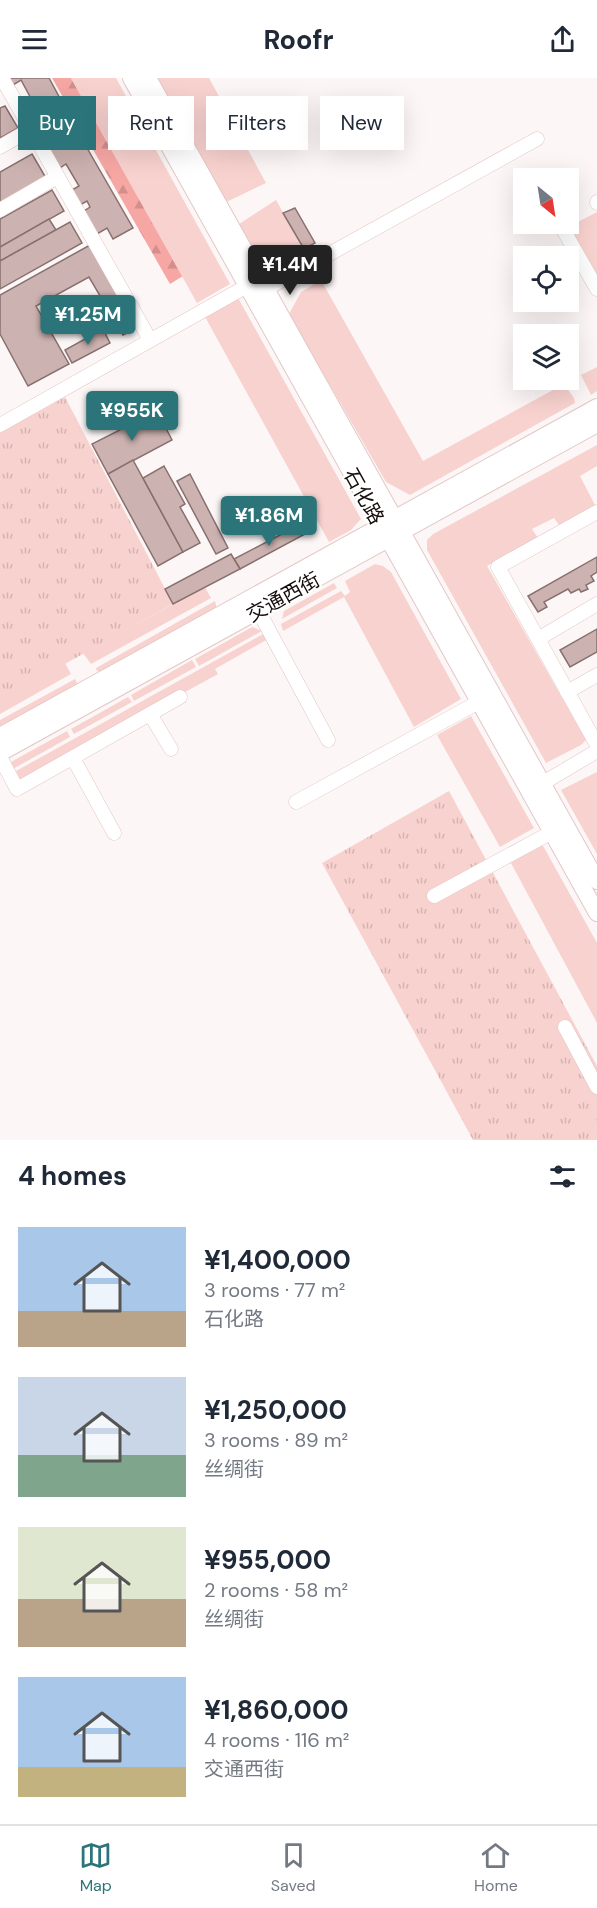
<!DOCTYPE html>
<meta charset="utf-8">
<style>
:root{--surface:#fff;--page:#f2f2f3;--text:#1f2937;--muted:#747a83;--line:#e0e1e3;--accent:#2b757a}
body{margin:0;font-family:"DM Sans","Noto Sans SC",sans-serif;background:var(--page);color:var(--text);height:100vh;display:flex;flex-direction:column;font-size:22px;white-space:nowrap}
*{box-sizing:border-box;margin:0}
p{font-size:20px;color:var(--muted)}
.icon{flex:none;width:33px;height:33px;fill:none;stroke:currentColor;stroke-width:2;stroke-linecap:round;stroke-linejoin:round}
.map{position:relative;height:1062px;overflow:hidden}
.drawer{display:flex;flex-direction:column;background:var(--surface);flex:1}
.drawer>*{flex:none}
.top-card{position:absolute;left:18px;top:18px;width:561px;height:54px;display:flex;gap:12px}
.needle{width:39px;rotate:150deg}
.fabs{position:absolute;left:513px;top:90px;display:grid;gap:12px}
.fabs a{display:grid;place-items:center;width:66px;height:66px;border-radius:0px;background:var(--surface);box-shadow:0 6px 24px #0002;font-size:30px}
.price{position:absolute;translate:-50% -51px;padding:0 14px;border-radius:6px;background:var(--accent);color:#fff;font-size:20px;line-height:39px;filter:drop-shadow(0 2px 3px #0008)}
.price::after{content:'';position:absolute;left:50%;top:36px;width:18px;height:14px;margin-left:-9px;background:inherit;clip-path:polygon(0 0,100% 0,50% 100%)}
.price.active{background:#222;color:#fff}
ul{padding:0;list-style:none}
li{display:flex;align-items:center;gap:18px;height:150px;padding:0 18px}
li span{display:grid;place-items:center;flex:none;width:168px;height:120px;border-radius:0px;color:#555}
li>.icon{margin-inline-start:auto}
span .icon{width:72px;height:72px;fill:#fffc;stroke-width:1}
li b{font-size:26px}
h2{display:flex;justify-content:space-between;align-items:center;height:72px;padding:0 18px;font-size:26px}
.tag{padding:0 21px;border-radius:0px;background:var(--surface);box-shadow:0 6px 24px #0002;font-size:21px;line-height:54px}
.tag.active{background:var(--accent);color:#fff}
header{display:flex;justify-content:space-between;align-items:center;height:78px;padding:0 18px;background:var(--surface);font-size:27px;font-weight:700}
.tabs{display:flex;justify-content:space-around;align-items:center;height:84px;border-top:2px solid var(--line);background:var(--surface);font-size:16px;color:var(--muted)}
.tabs a{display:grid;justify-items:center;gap:3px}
.tabs .active{color:var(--accent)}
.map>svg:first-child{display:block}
</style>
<header><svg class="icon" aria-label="menu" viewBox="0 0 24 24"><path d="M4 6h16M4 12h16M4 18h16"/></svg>Roofr<svg class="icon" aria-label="share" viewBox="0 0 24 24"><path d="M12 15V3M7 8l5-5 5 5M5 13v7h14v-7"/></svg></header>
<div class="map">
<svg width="597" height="1062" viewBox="0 0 597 1062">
<defs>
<pattern id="grass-tufts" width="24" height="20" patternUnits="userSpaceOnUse" patternTransform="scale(1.5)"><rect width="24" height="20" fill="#f8d2cf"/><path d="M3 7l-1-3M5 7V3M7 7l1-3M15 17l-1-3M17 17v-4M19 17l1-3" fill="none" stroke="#d4b3b1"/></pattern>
<pattern id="forest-firs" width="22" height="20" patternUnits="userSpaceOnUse" patternTransform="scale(1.5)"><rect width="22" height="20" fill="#f6a7a4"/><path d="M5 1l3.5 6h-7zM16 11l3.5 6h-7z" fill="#d28f8c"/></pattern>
</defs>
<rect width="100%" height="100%" fill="#fcf7f6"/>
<g fill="url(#grass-tufts)">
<path d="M65 319 173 526 0 622V355Z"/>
<path d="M449 713 597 988V1062H473L322 785Z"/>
</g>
<path fill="url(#forest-firs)" d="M52 0H71L183 198 170 206Z"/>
<g fill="#f8d2cf">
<path d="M71 0H116L230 206 197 225Z"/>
<path d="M152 0H209L266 105 220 127Z"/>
<path d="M276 122 304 171 285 177 246 175 233 150Z"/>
<path d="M597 134V200L570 152V148Z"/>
<path d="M321 202 423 383 564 306 574 320 575 325 410 417 386 404 289 236 301 214Z"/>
<path d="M237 218 361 441 351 452 329 464 204 237Z"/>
<path d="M597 289V313L591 317 581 297Z"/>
<path d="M597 367V388L580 398 595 427 559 447 554 440 532 451 538 460 487 488 586 662 581 667 546 685 427 472V462L433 456Z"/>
<path d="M375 486 383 488 391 494 461 621 414 649 344 519 283 553 281 546 341 513 345 518 350 514 345 503Z"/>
<path d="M334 505 337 510 282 541 284 533Z"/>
<path d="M205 509 211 520 91 586 83 575Z"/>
<path d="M215 523 217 531 102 594 97 593 96 590Z"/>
<path d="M252 549 262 553 199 588 195 581Z"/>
<path d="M265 555 268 561 215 591 218 596 21 704 16 693Z"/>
<path d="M192 582 196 589 134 623 131 617Z"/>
<path d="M65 585 71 596 0 636V621Z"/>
<path d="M75 601 77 605 75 609 0 650V642Z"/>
<path d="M128 619 132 624 74 656 71 651Z"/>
<path d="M471 638 534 750 500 769 437 657Z"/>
<path d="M67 653 70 659 13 691 9 685Z"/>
<path d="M597 694V776L561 712Z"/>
<path d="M542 766 597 865V945L511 785Z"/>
</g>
<g fill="#ccb2b0" stroke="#87706e" stroke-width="1.5">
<path d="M9 0H49L63 26 41 39 21 2 13 7Z"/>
<path d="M5 28 18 50 0 60V30Z"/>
<path d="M68 37 133 150 113 161 107 150 97 156 84 133 90 129 87 123 80 127 72 112 79 108 66 86 60 90 47 68 54 63 46 49Z"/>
<path d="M32 76 46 100 0 126V94Z"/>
<path d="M52 112 64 133 0 169V141Z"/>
<path d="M295 130 315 165 304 171 283 135Z"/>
<path d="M49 141 56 152 0 183V169Z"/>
<path d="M70 144 82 165 0 211V183Z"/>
<path d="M90 167 138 249 123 257 89 199 36 228 69 286 28 308 0 256V217Z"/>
<path d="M103 251 110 265 72 285 65 272Z"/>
<path d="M157 333 172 362 108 396 92 366Z"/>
<path d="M133 382 183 474 158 488 108 396Z"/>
<path d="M164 388 185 426 180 429 200 465 183 474 143 400Z"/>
<path d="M190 396 228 470 216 476 177 403Z"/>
<path d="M299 447 305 456 240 491 234 481Z"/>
<path d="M231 476 240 491 173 526 165 511Z"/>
<path d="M597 479V494L591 498 594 503 586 507 588 511 581 514 579 511 571 515 568 511 544 524 547 529 538 534 528 518Z"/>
<path d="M597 551V574L570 589 560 572Z"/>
</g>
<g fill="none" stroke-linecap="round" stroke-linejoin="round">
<g stroke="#e2c7c6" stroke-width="15">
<g id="minor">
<path d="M2 0 150 262"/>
<path d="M0 69 31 51"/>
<path d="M597 124V125"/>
<path d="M0 132 57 99"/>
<path d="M560 146 597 211"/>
<path d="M266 211 537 61"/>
<path d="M0 347 247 208"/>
<path d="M597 434 498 489 597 667"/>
<path d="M258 532 328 662"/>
<path d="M538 561 597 526"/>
<path d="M567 614 597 597"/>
<path d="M150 636 171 671"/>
<path d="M0 679 17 711 180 619"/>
<path d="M73 680 114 755"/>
<path d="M543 705 597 673"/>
<path d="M296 724 486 620"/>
<path d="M434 818 552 754"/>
<path d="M565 949 597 1009"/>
</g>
</g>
<g stroke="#e2c7c6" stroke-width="18">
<g id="major">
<path d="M131 0 597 835"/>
<path d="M148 0 597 803"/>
<path d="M0 658 597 329"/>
<path d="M0 675 597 346"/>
</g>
</g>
<use href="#minor" stroke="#fff" stroke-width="14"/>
<use href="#major" stroke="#fff" stroke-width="16"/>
</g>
<g text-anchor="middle" stroke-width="4.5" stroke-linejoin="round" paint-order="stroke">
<g font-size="20" fill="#160d0d" stroke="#fff">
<text transform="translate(364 418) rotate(61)" y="7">石化路</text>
<text transform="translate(283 519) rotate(-29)" y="7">交通西街</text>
</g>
</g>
</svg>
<div class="fabs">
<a><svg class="needle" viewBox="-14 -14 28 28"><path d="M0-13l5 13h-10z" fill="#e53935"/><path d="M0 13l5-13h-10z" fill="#747a83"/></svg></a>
<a><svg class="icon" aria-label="locate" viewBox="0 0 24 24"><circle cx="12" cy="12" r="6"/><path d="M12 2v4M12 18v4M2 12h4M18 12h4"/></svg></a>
<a><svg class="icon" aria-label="layers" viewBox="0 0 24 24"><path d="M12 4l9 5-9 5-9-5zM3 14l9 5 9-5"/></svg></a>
</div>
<b class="price active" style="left:290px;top:218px">¥1.4M</b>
<b class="price" style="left:88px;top:268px">¥1.25M</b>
<b class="price" style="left:132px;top:364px">¥955K</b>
<b class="price" style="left:269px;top:469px">¥1.86M</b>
<div class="top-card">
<a class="tag active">Buy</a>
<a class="tag">Rent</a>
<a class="tag">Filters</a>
<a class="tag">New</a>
</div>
</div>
<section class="drawer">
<h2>4 homes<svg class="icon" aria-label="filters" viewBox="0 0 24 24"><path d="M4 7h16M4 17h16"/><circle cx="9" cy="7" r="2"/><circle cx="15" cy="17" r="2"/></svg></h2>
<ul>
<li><span style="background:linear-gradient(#a9c7e8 70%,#b9a48a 0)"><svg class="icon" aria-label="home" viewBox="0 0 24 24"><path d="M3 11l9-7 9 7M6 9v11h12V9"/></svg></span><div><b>¥1,400,000</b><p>3 rooms · 77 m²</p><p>石化路</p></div></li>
<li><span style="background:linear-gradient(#c9d6e8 65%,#7fa58c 0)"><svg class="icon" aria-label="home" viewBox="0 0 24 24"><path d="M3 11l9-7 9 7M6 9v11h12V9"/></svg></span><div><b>¥1,250,000</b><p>3 rooms · 89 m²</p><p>丝绸街</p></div></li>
<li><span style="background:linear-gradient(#dfe7d0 60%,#b9a48a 0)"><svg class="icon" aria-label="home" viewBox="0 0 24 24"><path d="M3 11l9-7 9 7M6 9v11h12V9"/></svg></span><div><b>¥955,000</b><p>2 rooms · 58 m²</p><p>丝绸街</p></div></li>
<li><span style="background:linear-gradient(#a9c7e8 75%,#c2b280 0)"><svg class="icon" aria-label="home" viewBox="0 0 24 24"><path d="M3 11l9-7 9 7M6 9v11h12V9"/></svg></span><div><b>¥1,860,000</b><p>4 rooms · 116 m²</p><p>交通西街</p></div></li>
</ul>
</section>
<nav class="tabs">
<a class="active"><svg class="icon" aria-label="map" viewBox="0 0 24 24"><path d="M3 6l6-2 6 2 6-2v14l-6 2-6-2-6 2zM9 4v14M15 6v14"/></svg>Map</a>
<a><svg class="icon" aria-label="saved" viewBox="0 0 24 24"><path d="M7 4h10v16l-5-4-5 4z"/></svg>Saved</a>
<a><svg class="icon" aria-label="home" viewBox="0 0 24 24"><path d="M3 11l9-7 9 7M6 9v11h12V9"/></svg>Home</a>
</nav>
